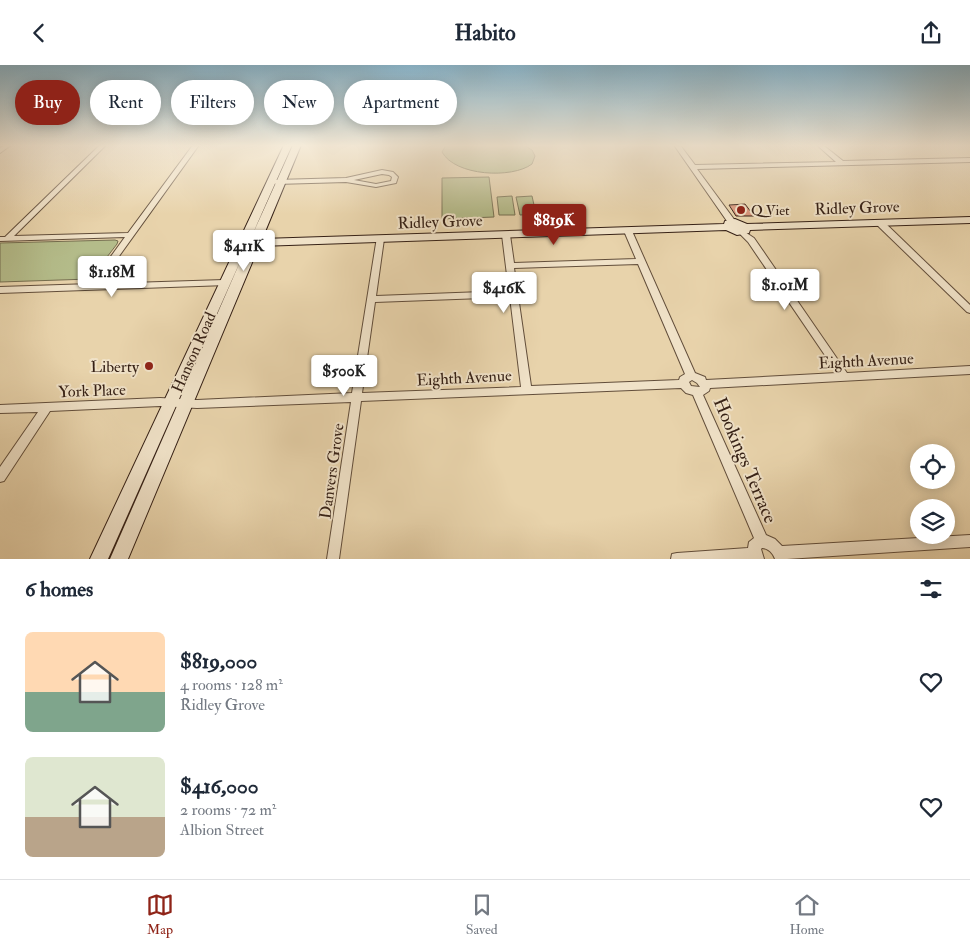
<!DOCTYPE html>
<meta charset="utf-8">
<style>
:root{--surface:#fff;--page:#f6f6f7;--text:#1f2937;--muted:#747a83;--line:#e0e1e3;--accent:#8f2418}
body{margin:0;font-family:"IM FELL Double Pica",serif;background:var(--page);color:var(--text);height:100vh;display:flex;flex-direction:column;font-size:19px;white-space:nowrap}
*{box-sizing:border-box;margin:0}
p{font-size:16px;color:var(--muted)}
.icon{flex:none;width:28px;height:28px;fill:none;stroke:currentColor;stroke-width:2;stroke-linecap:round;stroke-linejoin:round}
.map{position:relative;height:494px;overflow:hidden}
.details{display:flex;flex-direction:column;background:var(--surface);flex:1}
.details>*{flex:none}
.banner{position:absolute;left:15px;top:15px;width:500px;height:45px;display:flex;gap:10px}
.tools{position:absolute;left:910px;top:379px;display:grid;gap:10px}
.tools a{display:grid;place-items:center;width:45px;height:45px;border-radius:50%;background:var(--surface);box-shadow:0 2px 12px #0003;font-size:25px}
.price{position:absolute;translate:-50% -42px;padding:0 11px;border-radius:5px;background:#fff;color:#222;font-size:16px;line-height:32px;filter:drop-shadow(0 1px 2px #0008)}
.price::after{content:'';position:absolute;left:50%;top:30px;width:15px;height:11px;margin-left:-8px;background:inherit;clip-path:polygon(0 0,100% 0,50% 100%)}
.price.current{background:var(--accent);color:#fff}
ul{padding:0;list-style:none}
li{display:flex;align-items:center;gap:15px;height:125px;padding:0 25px}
li span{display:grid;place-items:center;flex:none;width:140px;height:100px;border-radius:8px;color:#555}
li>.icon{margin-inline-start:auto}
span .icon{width:60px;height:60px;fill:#fffc;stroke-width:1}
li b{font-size:21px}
h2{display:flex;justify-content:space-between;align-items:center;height:60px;padding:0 25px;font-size:21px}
.tag{padding:0 18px;border-radius:22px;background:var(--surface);box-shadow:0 2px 12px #0003;font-size:18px;line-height:45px}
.tag.current{background:var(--accent);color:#fff}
header{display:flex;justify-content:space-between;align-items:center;height:65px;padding:0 25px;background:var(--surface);font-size:22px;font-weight:800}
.tab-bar{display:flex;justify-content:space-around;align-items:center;height:70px;border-top:1px solid var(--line);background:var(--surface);font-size:14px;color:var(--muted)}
.tab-bar a{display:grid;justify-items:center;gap:2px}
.tab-bar .current{color:var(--accent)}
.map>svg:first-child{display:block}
</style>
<header><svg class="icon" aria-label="back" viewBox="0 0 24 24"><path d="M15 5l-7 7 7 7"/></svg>Habito<svg class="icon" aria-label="share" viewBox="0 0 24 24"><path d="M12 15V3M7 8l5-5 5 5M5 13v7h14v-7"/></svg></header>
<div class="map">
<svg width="970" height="494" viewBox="0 0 970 494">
<rect width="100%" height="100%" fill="#e8d3ab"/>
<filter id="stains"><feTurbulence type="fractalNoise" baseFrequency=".004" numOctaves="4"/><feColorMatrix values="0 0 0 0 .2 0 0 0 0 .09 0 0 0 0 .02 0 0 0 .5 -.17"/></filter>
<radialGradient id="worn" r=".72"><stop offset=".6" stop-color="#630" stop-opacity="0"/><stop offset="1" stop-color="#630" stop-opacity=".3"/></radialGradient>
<g fill="#b4bc8a" stroke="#756e50">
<path d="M446 80H524L532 85 535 91 532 99C512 114 455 111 442 87Z"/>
<path d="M489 112 494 152 442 154V113Z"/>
<path d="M512 131 515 150H499L497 132Z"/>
<path d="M532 131 536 149 520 150 516 132Z"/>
<path d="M115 175 118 176 117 179 90 214 0 217V178Z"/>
</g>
<path fill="#d8967c" stroke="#362116" d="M745 139 754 151H736L729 140Z"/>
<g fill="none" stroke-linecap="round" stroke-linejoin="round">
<g stroke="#624e3b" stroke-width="2">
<g id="street">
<path d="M5 80H11L0 88V83Z"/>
<path d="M100 80H106L14 171 128 168 193 80H199L99 219 224 215 228 218 227 220 0 228V222L91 219 125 172 0 176V172H5Z"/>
<path d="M674 80H680L695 100 836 97 817 80H823L843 96 970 93V97L697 104 736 157 732 159H729Z"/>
<path d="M382 105 393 107 398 112 396 118 376 122 346 117 276 119 273 117 276 115 346 113ZM382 109 389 110 392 112 391 116 376 119 354 115Z"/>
<path d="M876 155H882L970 240V248L967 247 876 159Z"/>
<path d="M625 164H631L632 166 695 308 705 312 706 315 837 308 748 177 738 167 742 165 754 173 847 308 970 301V309L710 323 709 326 703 330 766 470 775 474 782 481 970 470V482L787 494H775C773 488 768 483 762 483L761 484 764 494H671L672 489 677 488 748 483 749 477 754 473 693 330 686 328 681 323 361 336 339 494H327L351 337 197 343 160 341 50 346 4 416 0 417V402L38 347 0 348V340L160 333 197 335 352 328 377 172H380L384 174 376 231 509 226 502 170 506 168 510 170 514 198 636 194 624 166ZM638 199 685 309 680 312 679 315 531 321 514 203ZM510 232 521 322 362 328 375 237ZM692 315 697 318 700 322 691 321 689 317Z"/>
</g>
</g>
<g stroke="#362116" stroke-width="2">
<path id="secondary" d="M284 80H292L250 175 293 80H301L262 174 724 159 725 156 735 154 747 159 970 152V158L750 165 749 168 737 170 726 165 259 181 128 494H110L247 181 108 494H90Z"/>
</g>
<use href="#street" fill="#f0e2c8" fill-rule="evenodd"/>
<use href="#secondary" fill="#f0e2c8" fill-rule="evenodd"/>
</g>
<linearGradient id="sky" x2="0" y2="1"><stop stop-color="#88b6ce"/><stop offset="0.54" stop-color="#f5ebd9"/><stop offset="1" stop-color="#f5ebd9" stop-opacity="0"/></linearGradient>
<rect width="970" height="149" fill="url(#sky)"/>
<g fill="#8f2418" stroke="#f0e2c8" stroke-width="2">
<circle cx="741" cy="145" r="5"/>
<circle cx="149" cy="301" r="5"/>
</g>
<g text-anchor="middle" stroke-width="4" stroke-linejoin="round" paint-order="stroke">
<g font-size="14" fill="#362116" stroke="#f0e2c8" text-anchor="start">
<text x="751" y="150">Q Viet</text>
</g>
<g font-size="16" fill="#362116" stroke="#f0e2c8">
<text transform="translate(857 142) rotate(-2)" y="6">Ridley Grove</text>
<text transform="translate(440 156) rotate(-2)" y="6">Ridley Grove</text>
<text transform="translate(193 287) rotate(-66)" y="6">Hanson Road</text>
<text transform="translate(866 295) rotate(-3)" y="6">Eighth Avenue</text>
<text transform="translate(464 312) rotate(-3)" y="6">Eighth Avenue</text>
<text transform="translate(92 325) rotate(-2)" y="6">York Place</text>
<text transform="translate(331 406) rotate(-82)" y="6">Danvers Grove</text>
</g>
<g font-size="16" fill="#362116" stroke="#f0e2c8" text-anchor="end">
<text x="139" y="307">Liberty</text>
</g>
<g font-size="19" fill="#362116" stroke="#f0e2c8">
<text transform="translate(746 395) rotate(67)" y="7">Hookings Terrace</text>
</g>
</g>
<rect width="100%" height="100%" filter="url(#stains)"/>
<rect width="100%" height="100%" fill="url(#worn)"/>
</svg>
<div class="tools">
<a><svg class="icon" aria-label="locate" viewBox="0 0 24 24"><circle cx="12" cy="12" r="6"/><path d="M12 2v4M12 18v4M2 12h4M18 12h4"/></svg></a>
<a><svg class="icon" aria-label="layers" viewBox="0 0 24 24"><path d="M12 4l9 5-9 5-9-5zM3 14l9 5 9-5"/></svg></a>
</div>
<b class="price current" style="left:554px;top:181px">$819K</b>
<b class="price" style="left:244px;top:207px">$411K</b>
<b class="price" style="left:112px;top:233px">$1.18M</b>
<b class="price" style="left:785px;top:246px">$1.01M</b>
<b class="price" style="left:504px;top:249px">$416K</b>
<b class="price" style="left:344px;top:332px">$500K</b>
<div class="banner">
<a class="tag current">Buy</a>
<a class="tag">Rent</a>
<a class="tag">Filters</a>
<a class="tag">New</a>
<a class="tag">Apartment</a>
</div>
</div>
<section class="details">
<h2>6 homes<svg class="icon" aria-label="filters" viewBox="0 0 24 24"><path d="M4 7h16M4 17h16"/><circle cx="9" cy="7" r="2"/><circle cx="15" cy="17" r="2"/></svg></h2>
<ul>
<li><span style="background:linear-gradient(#ffd9b3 60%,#7fa58c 0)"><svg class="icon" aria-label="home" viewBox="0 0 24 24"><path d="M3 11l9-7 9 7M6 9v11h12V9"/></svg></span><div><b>$819,000</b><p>4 rooms · 128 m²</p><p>Ridley Grove</p></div><svg class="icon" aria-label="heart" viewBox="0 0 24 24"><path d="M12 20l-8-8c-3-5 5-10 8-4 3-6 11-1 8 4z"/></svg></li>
<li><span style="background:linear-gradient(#dfe7d0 60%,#b9a48a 0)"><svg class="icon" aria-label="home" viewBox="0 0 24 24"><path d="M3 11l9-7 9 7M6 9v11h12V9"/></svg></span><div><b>$416,000</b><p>2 rooms · 72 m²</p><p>Albion Street</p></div><svg class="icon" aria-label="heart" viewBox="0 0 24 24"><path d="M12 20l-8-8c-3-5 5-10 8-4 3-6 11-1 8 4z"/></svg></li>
</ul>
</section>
<nav class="tab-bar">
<a class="current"><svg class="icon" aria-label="map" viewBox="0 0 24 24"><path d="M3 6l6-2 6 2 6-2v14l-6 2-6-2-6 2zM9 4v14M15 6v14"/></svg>Map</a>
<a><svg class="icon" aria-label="saved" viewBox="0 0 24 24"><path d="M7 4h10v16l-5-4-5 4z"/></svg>Saved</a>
<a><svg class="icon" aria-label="home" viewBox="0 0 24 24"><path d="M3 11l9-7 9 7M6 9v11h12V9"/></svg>Home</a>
</nav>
